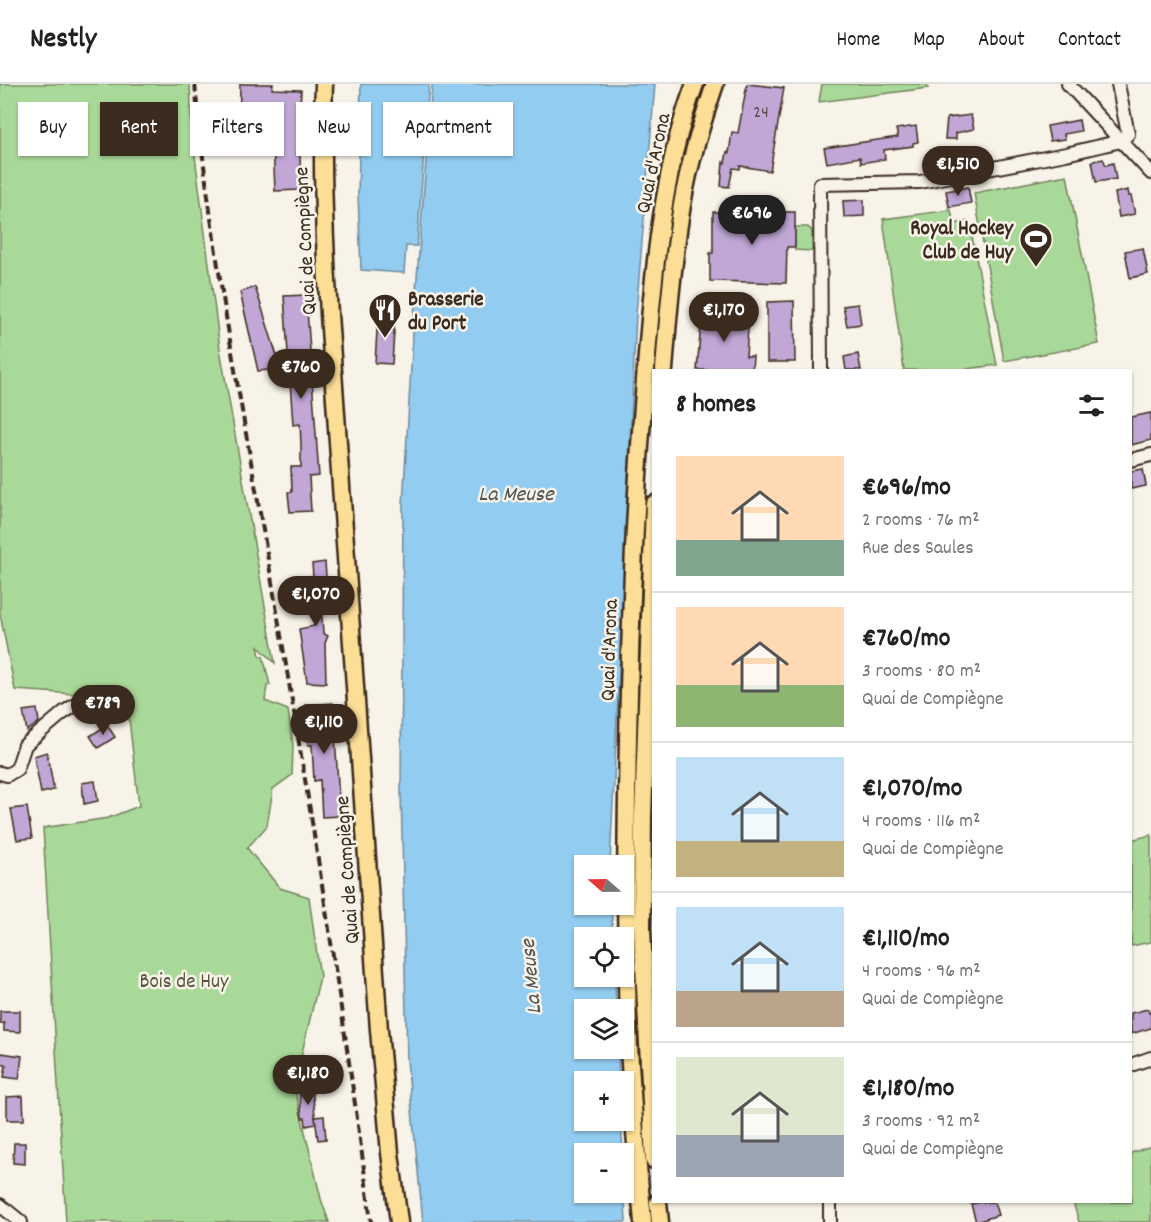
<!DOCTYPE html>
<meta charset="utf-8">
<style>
:root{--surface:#fff;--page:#f6f6f6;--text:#222;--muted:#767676;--line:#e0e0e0;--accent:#3b2a1e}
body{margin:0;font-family:Dekko,sans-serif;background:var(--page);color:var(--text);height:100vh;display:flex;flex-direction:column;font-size:22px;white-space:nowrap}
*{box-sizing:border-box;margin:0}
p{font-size:20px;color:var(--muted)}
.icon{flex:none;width:33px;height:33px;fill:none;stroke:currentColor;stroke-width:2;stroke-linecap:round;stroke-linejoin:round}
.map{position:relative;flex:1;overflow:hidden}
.drawer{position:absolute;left:652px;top:285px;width:480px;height:834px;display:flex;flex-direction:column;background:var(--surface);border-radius:0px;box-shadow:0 2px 4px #0004}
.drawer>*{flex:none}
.guide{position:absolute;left:18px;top:18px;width:544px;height:54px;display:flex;gap:12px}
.needle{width:39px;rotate:290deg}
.tools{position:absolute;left:574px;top:771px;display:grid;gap:12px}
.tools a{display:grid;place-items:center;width:60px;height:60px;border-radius:0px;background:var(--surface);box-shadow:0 2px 4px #0004;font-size:30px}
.price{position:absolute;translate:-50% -51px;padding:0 14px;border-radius:21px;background:var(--accent);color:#fff;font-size:20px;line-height:39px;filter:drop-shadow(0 2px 3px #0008)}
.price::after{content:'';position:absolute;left:50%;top:36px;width:18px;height:14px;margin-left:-9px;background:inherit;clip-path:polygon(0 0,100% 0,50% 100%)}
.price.selected{background:#222;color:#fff}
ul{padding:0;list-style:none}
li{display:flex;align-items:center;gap:18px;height:150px;padding:0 24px}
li+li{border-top:2px solid var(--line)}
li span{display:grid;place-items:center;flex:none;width:168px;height:120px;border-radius:0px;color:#555}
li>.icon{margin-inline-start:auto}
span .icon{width:72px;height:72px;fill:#fffc;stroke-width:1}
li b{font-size:26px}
h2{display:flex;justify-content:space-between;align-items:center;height:72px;padding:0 24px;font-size:26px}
.pill{padding:0 21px;border-radius:0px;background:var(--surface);box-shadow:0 2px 4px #0004;font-size:21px;line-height:54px}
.pill.selected{background:var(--accent);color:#fff}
header{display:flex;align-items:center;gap:36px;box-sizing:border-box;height:84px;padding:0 30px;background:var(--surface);border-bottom:2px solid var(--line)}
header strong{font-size:28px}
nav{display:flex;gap:33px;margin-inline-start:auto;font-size:21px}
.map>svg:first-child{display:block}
</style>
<header>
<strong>Nestly</strong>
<nav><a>Home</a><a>Map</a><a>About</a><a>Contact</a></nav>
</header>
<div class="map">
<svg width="1151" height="1138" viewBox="0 0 1151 1138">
<rect width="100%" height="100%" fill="#f7f3e8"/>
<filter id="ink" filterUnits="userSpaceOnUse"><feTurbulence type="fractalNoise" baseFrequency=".0167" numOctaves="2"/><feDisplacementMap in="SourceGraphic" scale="12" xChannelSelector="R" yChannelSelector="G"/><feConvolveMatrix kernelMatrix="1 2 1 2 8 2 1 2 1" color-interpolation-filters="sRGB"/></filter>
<g filter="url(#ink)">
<g fill="#a9d999" stroke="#72825c" stroke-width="1.5">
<path d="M0 0H190L192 49 220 265 275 579 258 562 260 572H263L270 601 267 602 265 617 288 626 293 661 292 691 273 705 267 742 247 764 280 804 309 813 320 893 294 1002 321 1115 329 1138H66L43 744 108 734 139 722 127 618 91 611 15 606 0 530Z"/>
<path d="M822 0H927L928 4 819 18Z"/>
<path d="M1067 91 1099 260 1004 277 974 109Z"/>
<path d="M951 126 954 140 969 137 997 281 959 286H904L883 135Z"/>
<path d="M795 143H808L812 147V167L795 166Z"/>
<path d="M1151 751V858L1131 862V756Z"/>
<path d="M1151 1062V1138H1079L1073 1118H1131V1069Z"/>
</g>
<g fill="#92ccf1" stroke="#6f8b9d" stroke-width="1.5">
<path d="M361 0H429L417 162H406L404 189 361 186 358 110Z"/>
<path d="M432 0H655L636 230 610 781 585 782V820L611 821 613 853 585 854V892L615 893 616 925 585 926V964L618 965 619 997 585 998V1036L621 1037 623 1069 585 1070V1108H624V1102L626 1138H423L407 976 401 707 403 420 414 232Z"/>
</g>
<g fill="#c0a7d5" stroke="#3b2a1e" stroke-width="1.5">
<path d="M240 0H273L272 5 301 6 297 71H300L301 106 275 107 273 58 239 57Z"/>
<path d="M747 0 784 4 770 87 740 82V85L733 84 729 103 721 102 723 78 725 79 727 68 729 69 732 48 738 49Z"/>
<path d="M971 31 974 45 956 49V55H945L947 34Z"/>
<path d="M1079 36 1081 47 1064 50 1065 55 1050 57 1047 42Z"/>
<path d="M916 42 918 58 913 59V62L884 66 885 75 861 79 860 73 827 79 824 64 898 53 896 45Z"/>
<path d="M1103 75 1106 81 1113 79 1116 95 1096 98 1092 77Z"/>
<path d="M968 103 971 119 949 123 946 107Z"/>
<path d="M1128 106 1129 112H1131L1135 130 1119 133 1115 109Z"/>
<path d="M864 116V132L844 133 843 117Z"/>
<path d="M713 128H795V163H787L786 199 710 197V169H713Z"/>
<path d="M1143 164 1148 190 1130 194 1125 167Z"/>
<path d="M255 203 261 221 281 285 258 287 240 208Z"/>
<path d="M306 211 319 392 309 393 311 427 290 428 288 408H292L291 383H301V360L300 340 293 341 284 212Z"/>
<path d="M794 217 795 278H767V218Z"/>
<path d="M858 220 861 240 847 242 843 222Z"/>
<path d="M702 228 749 231 746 272H753L752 286H697Z"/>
<path d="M378 230 395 231 392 280 375 279Z"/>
<path d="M858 270 861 286H846L844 273Z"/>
<path d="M1151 329V356L1131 361V333Z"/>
<path d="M1143 385 1146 402 1131 405V387Z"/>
<path d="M325 478 328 520 321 521 323 549 328 552 325 559 326 599 307 598 299 545 314 542 306 493 313 492 312 480Z"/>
<path d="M333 619 340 732 322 733 320 696 314 697 312 661H308L305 621Z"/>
<path d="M37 625 39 638 27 647 23 627Z"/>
<path d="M107 641 115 653 98 664 90 652Z"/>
<path d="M47 668 54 706 41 709 34 672Z"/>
<path d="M95 697 98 717 84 720 82 699Z"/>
<path d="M27 723 32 754 17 756 11 725Z"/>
<path d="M1148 925 1149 929 1151 928V944L1131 950V929Z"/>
<path d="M0 927H20V948L4 947V939H0Z"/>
<path d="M1 969 22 972 19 995 4 993 6 981 0 980Z"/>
<path d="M312 1004 316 1040 306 1042 305 1034H302L299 1005Z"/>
<path d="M23 1012 24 1036H7V1013Z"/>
<path d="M324 1032 326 1055 318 1056 315 1033Z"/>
<path d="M14 1059H25V1080L13 1079Z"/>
<path d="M980 1118H994L998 1131 976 1138 971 1120Z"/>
</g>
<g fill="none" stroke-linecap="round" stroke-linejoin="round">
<g stroke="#3b2a1e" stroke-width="16">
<g id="minor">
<path d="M1068 0 1151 89"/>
<path d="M1118 0 1128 50 1121 57"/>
<path d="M821 286 820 100 920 98 1066 70 1121 57"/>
<path d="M1131 376 1151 371"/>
<path d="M0 689 7 691 17 685 25 661 63 629 78 619H86L91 625"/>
<path d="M1131 981 1151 974"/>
<path d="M0 1121 21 1138"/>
<path d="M830 1138V1118"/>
</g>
</g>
<g stroke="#3b2a1e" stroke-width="21">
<g id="major">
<path d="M324 0C321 77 324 153 329 230L379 946 390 1069 399 1138"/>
<path d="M664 286C668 231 673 175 682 121 689 79 702 39 715 0"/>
<path d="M654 420 643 734 642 845 654 1076"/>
<path d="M658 1118 660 1138"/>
<path d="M643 1138C637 1071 630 1004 628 937 625 843 626 750 628 656 630 545 634 433 643 322 651 220 658 96 695 0"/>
</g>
</g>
<use href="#minor" stroke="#f7f3e8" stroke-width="12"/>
<use href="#major" stroke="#fdde96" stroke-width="16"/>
<path stroke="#3b2a1e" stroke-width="4" stroke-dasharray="9 4.5" stroke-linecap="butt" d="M195 0C210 158 240 313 267 469 305 692 342 914 371 1138"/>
</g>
</g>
<defs>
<g id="stadium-pin" transform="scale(1.725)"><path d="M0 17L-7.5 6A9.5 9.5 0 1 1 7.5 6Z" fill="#3b2a1e" stroke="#f7f3e8"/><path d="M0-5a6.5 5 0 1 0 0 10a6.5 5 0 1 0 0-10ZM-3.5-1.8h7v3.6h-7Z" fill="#fff"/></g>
<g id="restaurant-pin" transform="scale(1.725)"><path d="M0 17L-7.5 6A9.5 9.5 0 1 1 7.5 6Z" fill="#3b2a1e" stroke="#f7f3e8"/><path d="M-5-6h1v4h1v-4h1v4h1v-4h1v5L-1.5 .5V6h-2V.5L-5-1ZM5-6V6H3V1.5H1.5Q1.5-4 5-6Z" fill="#fff"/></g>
</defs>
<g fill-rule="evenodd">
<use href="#stadium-pin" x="1036" y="155"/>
<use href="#restaurant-pin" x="385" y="226"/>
</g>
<g text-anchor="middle" stroke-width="5" stroke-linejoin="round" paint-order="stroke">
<g font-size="18" fill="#5c494c">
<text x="761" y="33">24</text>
</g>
<g font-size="21" fill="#3b2a1e" stroke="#f7f3e8">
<text transform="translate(652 79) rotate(-78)" y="7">Quai d'Arona</text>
<text transform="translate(304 157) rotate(-93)" y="7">Quai de Compiègne</text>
<text transform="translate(608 566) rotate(-88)" y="7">Quai d'Arona</text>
<text transform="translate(346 786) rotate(-94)" y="7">Quai de Compiègne</text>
</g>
<g font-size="21" font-weight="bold" fill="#3b2a1e" stroke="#f7f3e8" text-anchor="end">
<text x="1013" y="150">Royal Hockey<tspan x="1013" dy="24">Club de Huy</tspan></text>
<text x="408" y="221" text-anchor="start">Brasserie<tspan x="408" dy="24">du Port</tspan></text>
</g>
<g font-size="21" fill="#56563d" stroke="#f7f3e8">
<text x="184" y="903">Bois de Huy</text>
</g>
<g font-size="22" font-style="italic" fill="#515253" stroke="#f7f3e8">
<text x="516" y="416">La Meuse</text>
<text transform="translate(529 893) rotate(-95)" y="8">La Meuse</text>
</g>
</g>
</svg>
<div class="tools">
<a><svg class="needle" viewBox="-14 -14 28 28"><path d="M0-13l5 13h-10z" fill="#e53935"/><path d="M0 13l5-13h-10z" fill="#767676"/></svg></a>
<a><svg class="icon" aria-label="locate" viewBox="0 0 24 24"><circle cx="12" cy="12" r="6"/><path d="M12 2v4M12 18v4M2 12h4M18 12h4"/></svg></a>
<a><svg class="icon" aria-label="layers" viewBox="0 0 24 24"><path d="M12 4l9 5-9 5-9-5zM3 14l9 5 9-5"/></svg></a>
<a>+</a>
<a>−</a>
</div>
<b class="price" style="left:958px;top:113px">€1,510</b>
<b class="price selected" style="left:752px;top:162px">€696</b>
<b class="price" style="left:724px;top:259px">€1,170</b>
<b class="price" style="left:301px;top:316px">€760</b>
<b class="price" style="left:316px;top:543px">€1,070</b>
<b class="price" style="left:103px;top:652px">€789</b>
<b class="price" style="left:324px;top:671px">€1,110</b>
<b class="price" style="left:308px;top:1022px">€1,180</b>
<div class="guide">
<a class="pill">Buy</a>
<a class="pill selected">Rent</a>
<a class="pill">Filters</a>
<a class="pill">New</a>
<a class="pill">Apartment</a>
</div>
<section class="drawer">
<h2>8 homes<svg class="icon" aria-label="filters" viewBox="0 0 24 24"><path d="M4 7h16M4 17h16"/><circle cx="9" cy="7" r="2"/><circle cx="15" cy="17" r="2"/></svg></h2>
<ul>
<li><span style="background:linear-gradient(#ffd9b3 70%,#7fa58c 0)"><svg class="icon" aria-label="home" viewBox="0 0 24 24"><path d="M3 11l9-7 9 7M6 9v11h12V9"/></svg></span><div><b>€696/mo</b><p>2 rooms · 76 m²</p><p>Rue des Saules</p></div></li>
<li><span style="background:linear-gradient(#ffd9b3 65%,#8fb573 0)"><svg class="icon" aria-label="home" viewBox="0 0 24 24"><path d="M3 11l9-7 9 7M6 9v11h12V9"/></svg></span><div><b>€760/mo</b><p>3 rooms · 80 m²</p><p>Quai de Compiègne</p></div></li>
<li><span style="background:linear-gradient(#bfe0f5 70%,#c2b280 0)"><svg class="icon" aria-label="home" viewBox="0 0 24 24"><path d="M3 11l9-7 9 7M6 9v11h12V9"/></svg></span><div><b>€1,070/mo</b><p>4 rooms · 116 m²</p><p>Quai de Compiègne</p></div></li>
<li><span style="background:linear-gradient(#bfe0f5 70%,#b9a48a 0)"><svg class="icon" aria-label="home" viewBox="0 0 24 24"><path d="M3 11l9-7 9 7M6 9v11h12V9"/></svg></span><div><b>€1,110/mo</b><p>4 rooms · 96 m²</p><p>Quai de Compiègne</p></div></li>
<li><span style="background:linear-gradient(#dfe7d0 65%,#9aa5b1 0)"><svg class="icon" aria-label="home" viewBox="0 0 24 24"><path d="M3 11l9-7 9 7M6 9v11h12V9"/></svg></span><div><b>€1,180/mo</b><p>3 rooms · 92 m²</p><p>Quai de Compiègne</p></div></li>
</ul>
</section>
</div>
